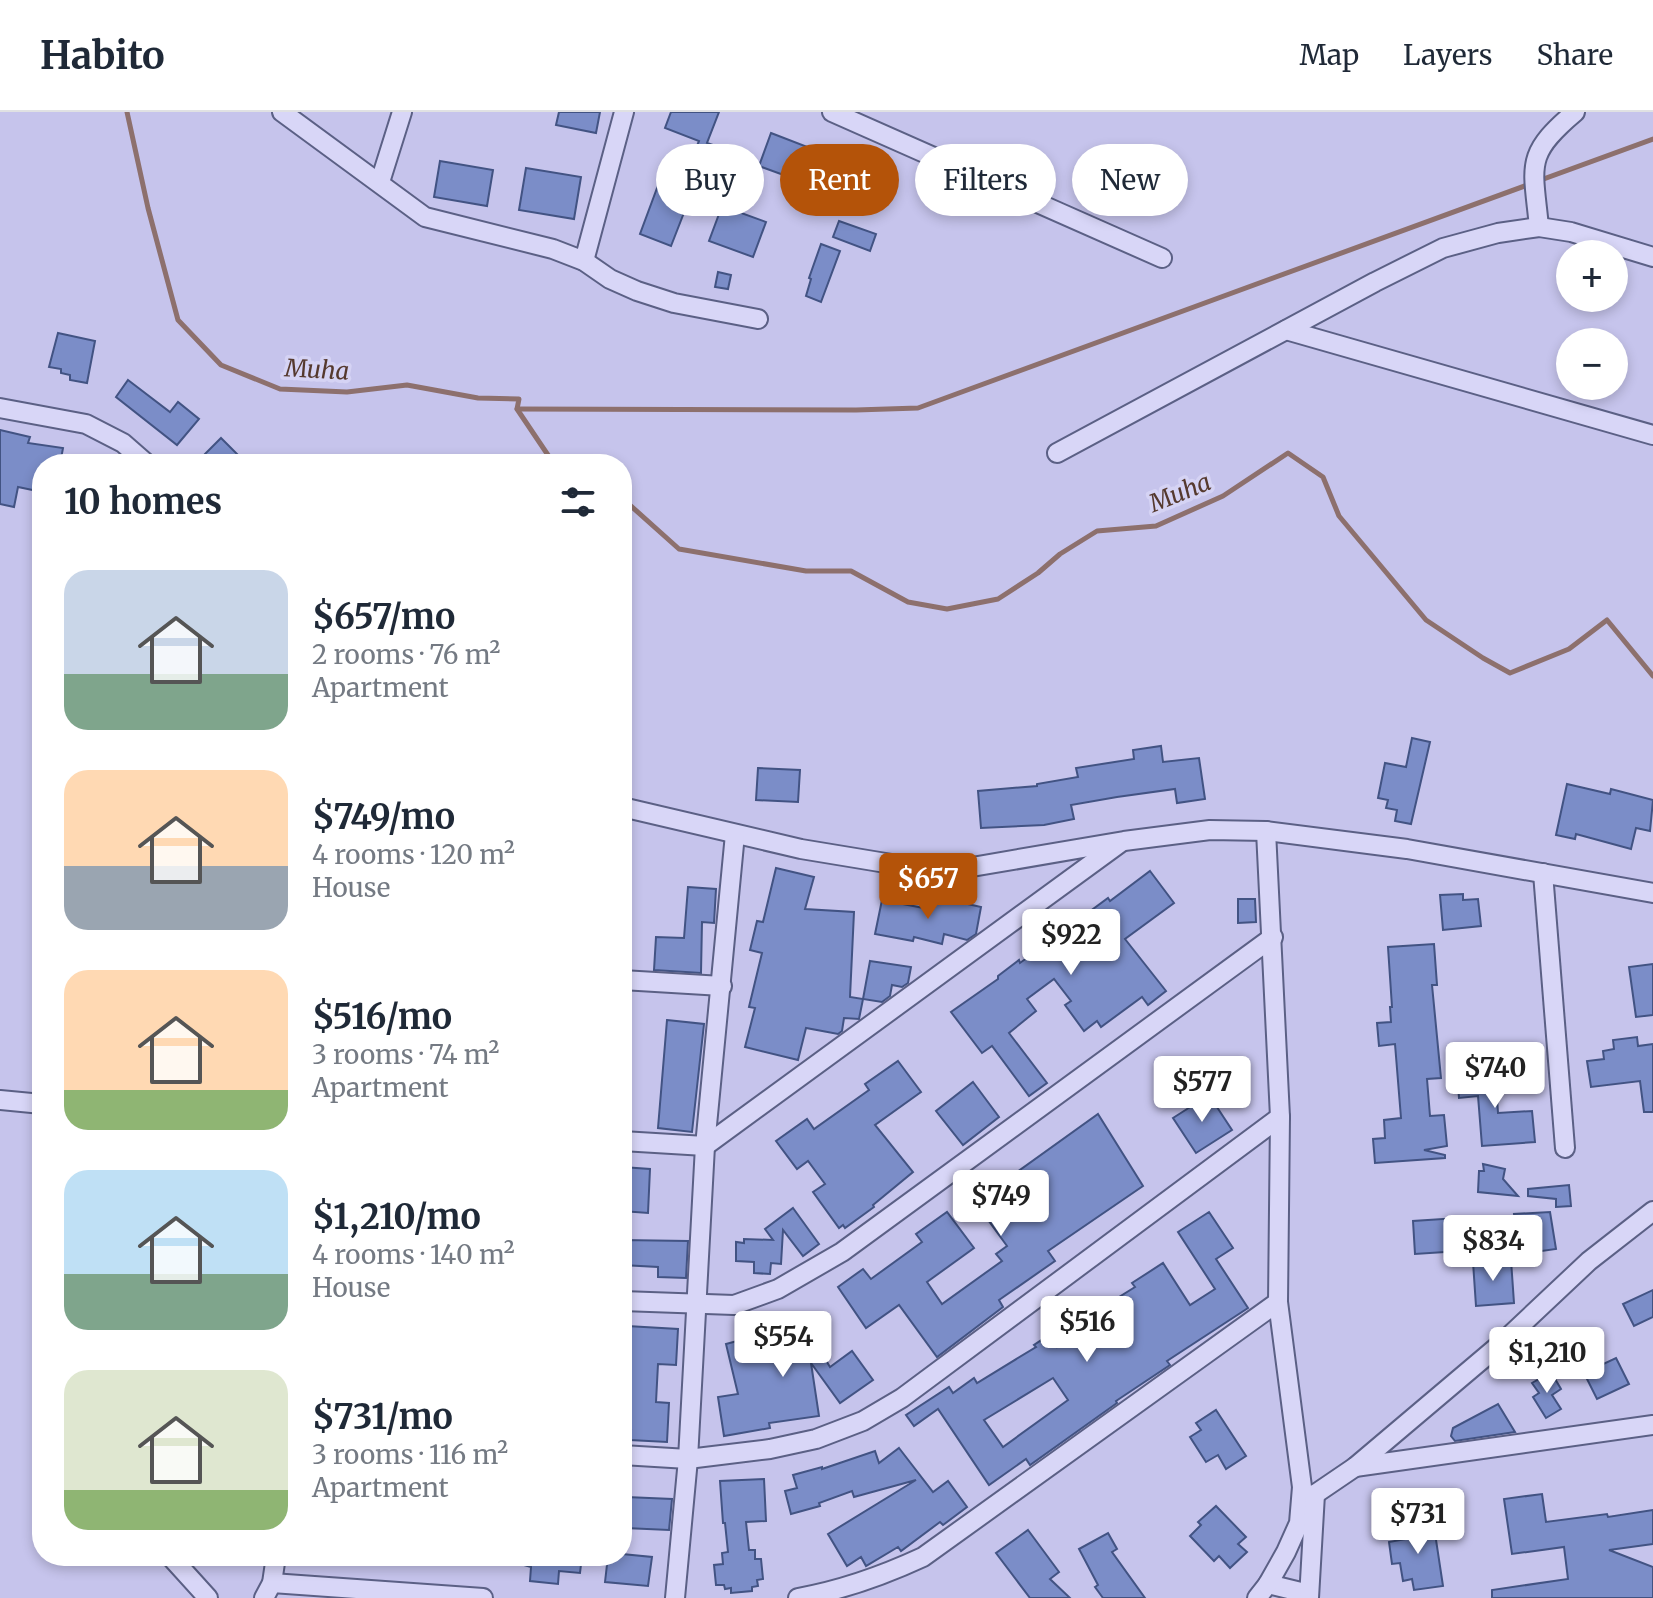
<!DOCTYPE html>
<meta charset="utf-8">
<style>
:root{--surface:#fff;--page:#f2f2f3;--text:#1f2937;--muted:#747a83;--line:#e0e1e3;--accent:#b45309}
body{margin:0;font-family:Merriweather,serif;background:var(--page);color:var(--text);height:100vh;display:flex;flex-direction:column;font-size:30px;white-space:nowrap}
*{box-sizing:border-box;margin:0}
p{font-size:26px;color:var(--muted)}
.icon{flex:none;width:44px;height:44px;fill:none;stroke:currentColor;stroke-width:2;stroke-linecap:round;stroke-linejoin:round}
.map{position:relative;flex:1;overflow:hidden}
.details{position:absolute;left:32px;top:342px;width:600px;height:1112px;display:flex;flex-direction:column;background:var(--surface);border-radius:32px;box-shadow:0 4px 12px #0003}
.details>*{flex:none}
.hud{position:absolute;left:656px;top:32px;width:760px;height:72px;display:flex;gap:16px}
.tools{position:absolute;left:1556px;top:128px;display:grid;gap:16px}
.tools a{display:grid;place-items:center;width:72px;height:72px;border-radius:50%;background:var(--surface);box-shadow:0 4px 12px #0003;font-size:40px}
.price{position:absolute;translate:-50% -68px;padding:0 18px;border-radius:8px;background:#fff;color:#222;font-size:26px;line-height:52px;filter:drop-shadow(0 2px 4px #0008)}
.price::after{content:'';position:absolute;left:50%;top:48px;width:24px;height:18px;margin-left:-12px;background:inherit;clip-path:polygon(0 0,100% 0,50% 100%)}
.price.on{background:var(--accent);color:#fff}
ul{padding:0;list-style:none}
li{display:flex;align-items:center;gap:24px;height:200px;padding:0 32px}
li span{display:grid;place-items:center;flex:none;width:224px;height:160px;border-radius:24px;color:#555}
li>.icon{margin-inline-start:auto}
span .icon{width:96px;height:96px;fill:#fffc;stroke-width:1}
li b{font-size:34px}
h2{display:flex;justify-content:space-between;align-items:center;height:96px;padding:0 32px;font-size:34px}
.pill{padding:0 28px;border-radius:36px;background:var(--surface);box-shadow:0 4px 12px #0003;font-size:28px;line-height:72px}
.pill.on{background:var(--accent);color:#fff}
header{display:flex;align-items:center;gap:48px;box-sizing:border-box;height:112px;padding:0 40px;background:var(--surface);border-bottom:2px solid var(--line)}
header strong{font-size:38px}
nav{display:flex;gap:44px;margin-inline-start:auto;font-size:28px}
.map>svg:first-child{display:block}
</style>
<header>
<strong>Habito</strong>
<nav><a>Map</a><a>Layers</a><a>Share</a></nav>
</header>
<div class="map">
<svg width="1653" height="1486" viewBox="0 0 1653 1486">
<rect width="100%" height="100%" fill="#c6c4ec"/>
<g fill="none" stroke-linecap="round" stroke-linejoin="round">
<g stroke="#8d706d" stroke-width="5">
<path d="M127 0 148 96 178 208 221 253 280 277 347 280 407 273 478 286 519 287 517 297 554 352"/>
<path d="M517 297 856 298 918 296 1653 27"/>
<path d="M622 386 679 437 806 459H851L908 490 947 497 998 487 1038 461 1060 442 1097 419 1156 414 1223 384 1288 341 1323 365 1339 404 1426 508 1483 546 1510 561 1569 537 1607 508 1653 564"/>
</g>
</g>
<g fill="#7b8dc8" stroke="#425383" stroke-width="2" fill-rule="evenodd">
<path d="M559 0H600L596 21 556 13Z"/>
<path d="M671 0H719L707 31 722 36 716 49 694 41 699 29 665 16Z"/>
<path d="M771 21 823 41 811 73 759 54Z"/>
<path d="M440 49 493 58 487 94 434 85Z"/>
<path d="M853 51 893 66 885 88 844 73Z"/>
<path d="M526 56 581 65 574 107 519 98Z"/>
<path d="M660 68 692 80 671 134 640 122Z"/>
<path d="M722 94 766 110 753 145 709 129Z"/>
<path d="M839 109 876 122 870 139 833 125Z"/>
<path d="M821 132 840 139 821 190 806 184 811 167 809 166Z"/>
<path d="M718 160 731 163 728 177 715 175Z"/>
<path d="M58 221 95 229 87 271 70 268V263L61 261V257L49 255Z"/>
<path d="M128 268 170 300 178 290 199 307 177 333 116 285Z"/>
<path d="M0 318 30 325 28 331 63 336 60 352H42V380L18 375 14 395 0 392Z"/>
<path d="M221 326 247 352H195Z"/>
<path d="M1412 626 1430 630 1411 712 1395 709 1397 698 1386 696 1388 688 1378 686 1385 651 1406 655Z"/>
<path d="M1161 634 1163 650 1199 646 1205 687 1177 691 1175 677 1117 685 1071 693 1074 707 1044 713 981 716 978 679 1037 674V672L1078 665 1076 656 1134 647 1133 638Z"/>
<path d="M758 656 800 658 798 690 756 688Z"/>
<path d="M1567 672 1610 682 1611 677 1653 688 1650 719 1636 716 1631 737 1576 722 1575 727 1556 723Z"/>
<path d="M776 756 814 765 805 797 854 800 850 885 863 887 859 907 844 906 842 919 838 922 806 916 798 948 745 935 755 896 749 895 762 841 750 838 757 809 763 810Z"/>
<path d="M1150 759 1174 791 1125 827 1166 879 1148 893 1142 885 1101 915 1097 909 1084 919 1065 893 1071 889 1054 867 1027 887 1036 899 1009 921 1047 971 1029 984 992 934 982 941 951 900 998 867V864L1019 848 1020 851 1108 786 1110 789Z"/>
<path d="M688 775 716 777 714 811 702 810 701 861 654 858 656 825 684 826Z"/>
<path d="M1463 782V788L1478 787 1481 814 1443 818 1440 783Z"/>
<path d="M932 784 981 795 976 822 967 828 944 822 942 832 914 825 913 829 875 822 882 788 929 797Z"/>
<path d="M1238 787H1255L1256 810 1238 811Z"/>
<path d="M1434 832 1437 873H1432L1441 966 1427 967 1430 1004 1444 1003 1447 1034 1424 1038 1445 1043V1046L1375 1051 1373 1027 1385 1026 1384 1008 1401 1006 1395 932 1379 934 1377 911 1391 910 1390 895H1392L1388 835Z"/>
<path d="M870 849 911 855 908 871 902 875 892 873 890 884 882 890 863 887Z"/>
<path d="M1653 852V903L1636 905 1629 855Z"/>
<path d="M667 908 704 912 692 1020 658 1016Z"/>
<path d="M1637 925 1638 934 1653 932V1000H1644L1640 969 1591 975 1587 949 1604 947 1603 939 1614 937 1613 928Z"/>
<path d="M898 949 921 980 875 1013 913 1060 873 1093 874 1095 845 1116 843 1113 839 1116 813 1080 825 1072 808 1049 797 1057 776 1029 807 1007 814 1017 869 978 865 972Z"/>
<path d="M1495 956 1498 1001 1532 999 1535 1030 1482 1034 1478 984 1459 986 1457 959Z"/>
<path d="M973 970 999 1005 963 1033 936 999Z"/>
<path d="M1209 983 1232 1018 1196 1041 1173 1006Z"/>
<path d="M1098 1002 1143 1074 1048 1139 1055 1149 999 1188 1003 1195 937 1245 899 1193 866 1216 838 1175 863 1157 871 1167 922 1130 916 1122 947 1100 974 1136 927 1170 942 1192 1002 1149 996 1142 1007 1134 975 1090Z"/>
<path d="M1483 1052 1505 1057 1503 1067 1518 1084 1478 1080 1479 1059H1484Z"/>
<path d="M622 1055 650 1057 648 1101 622 1099Z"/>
<path d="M1569 1073 1571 1094 1556 1095V1087L1528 1084V1077Z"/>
<path d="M793 1096 819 1132 803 1144 783 1118 781 1152 771 1151 770 1162 754 1161V1150L736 1149V1130L744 1131V1127L773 1128 765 1117Z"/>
<path d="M1209 1100 1233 1136 1216 1147 1248 1196 1167 1249 1170 1253 1116 1289 1117 1291 1030 1353 1026 1347 989 1373 938 1297 914 1314 906 1303 949 1275 953 1281 974 1266 977 1271 1036 1235 1034 1233 1049 1223 1057 1235 1092 1212 1087 1205 1135 1175 1132 1171 1163 1151 1190 1193 1215 1177 1178 1120ZM1053 1266 1068 1288 1003 1335 984 1308Z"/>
<path d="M1550 1100 1556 1137 1520 1142 1514 1102Z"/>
<path d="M1458 1106 1460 1139 1415 1142 1413 1109Z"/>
<path d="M622 1128 688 1129 686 1166 658 1165V1155L622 1153Z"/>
<path d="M1511 1148 1514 1191 1476 1194 1473 1150Z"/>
<path d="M1653 1178V1205L1634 1214 1623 1192Z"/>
<path d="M802 1202 809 1220 830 1255 852 1239 873 1268 840 1291 811 1251 819 1304 769 1311 770 1316 724 1324 718 1285 738 1282 726 1232 785 1216 782 1209Z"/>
<path d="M627 1214 678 1217 676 1253 658 1252 656 1290 669 1291 667 1330 630 1328 631 1318H622V1275H624Z"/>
<path d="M1616 1246 1629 1272 1597 1287 1584 1261Z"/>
<path d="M1551 1260 1561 1277 1552 1283 1561 1297 1546 1306 1533 1285 1539 1281 1532 1271Z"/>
<path d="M1498 1292 1515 1320 1455 1329 1451 1324 1453 1316Z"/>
<path d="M1216 1298 1246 1344 1226 1357 1218 1343 1206 1350 1190 1325 1201 1318 1196 1311Z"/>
<path d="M899 1336 933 1380 948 1369 967 1395 943 1413 940 1410 901 1439 898 1435 866 1454 861 1445 847 1454 828 1422 916 1368 854 1385 852 1379 819 1391 820 1394 791 1402 785 1379 797 1376 793 1363 822 1355V1357L875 1339 879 1351Z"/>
<path d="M764 1367 766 1409 746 1410 749 1438H755V1447H761L763 1467 757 1468 758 1474 752 1475V1479L731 1481V1476L725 1477 724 1473H716L714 1453 723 1452 722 1441 728 1440 725 1411H723L720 1369Z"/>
<path d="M1542 1382 1546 1410 1607 1402 1608 1405 1653 1398V1432L1609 1438 1653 1455V1486H1492V1478L1568 1467 1564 1435 1512 1442 1504 1387Z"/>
<path d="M626 1385 672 1387 669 1418 625 1416Z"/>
<path d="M1216 1394 1246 1425 1238 1432 1247 1440 1230 1456 1219 1444 1214 1449 1190 1424 1201 1413 1198 1410Z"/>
<path d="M1433 1408 1443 1474 1414 1478 1412 1467 1403 1469 1400 1451 1392 1452 1389 1430 1406 1427 1404 1412Z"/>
<path d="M1028 1418 1059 1460 1050 1467 1070 1486H1030L996 1441Z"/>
<path d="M1108 1421 1117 1437 1112 1440 1145 1486H1103L1095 1475 1098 1473 1079 1437Z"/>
<path d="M622 1442 652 1445 648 1474 605 1470 608 1444H622Z"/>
<path d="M507 1444H582L580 1461 559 1459 558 1472 530 1469 531 1455 506 1448Z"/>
</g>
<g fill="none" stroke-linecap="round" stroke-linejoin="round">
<g stroke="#5b6085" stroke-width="22">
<g id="minor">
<path d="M282 0 425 105 553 137 584 149 610 167 637 179 674 191 758 207"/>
<path d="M832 0 1162 146"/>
<path d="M380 70 402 0"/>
<path d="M1539 115C1533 53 1524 43 1575 0"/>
<path d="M584 149 624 0"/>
<path d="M1286 218 1653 323"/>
<path d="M0 296 86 312 123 331 147 352"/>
<path d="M1057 341 1375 170 1443 136 1498 121 1539 115 1571 120 1653 145"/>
<path d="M622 695 801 737 916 756 972 755 1124 729 1210 718 1266 719 1407 737 1653 781"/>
<path d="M1543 761 1565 1036"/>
<path d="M622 868 722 874"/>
<path d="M0 988 42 992"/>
<path d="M622 1029 705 1034 1120 731"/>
<path d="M622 1189 734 1193 778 1177 842 1140 1273 825"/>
<path d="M622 1343 688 1347 770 1337 816 1327 863 1309 902 1286 1280 1005"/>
<path d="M1355 1355 1653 1313"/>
<path d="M1302 1391 1355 1355 1504 1229 1589 1149 1653 1099"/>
<path d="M170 1444 208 1486"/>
<path d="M272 1471 483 1486"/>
<path d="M1268 1472 1309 1482"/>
<path d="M264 1486 272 1471 276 1444"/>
<path d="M675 1486 688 1347 705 1034 735 722"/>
<path d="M798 1486C843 1478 882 1464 923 1445L1278 1190"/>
<path d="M1257 1486 1268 1472 1286 1440 1299 1411 1302 1375 1278 1190 1280 1005 1266 719"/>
<path d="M1309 1486 1315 1382"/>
</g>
</g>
<use href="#minor" stroke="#d8d6f7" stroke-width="18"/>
</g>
<g text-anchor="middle" stroke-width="7" stroke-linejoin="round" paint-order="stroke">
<g font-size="24" font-style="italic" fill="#55392e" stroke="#d5d3f4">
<text transform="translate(317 258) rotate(3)" y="8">Muha</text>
<text transform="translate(1180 381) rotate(-22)" y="8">Muha</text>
</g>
</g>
</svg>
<div class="tools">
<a>+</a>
<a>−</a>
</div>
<b class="price on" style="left:928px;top:809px">$657</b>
<b class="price" style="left:1071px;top:865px">$922</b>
<b class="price" style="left:1495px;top:998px">$740</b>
<b class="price" style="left:1202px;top:1012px">$577</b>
<b class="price" style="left:1001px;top:1126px">$749</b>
<b class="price" style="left:1493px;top:1171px">$834</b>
<b class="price" style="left:1087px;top:1252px">$516</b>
<b class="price" style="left:783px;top:1267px">$554</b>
<b class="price" style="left:1547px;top:1283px">$1,210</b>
<b class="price" style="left:1418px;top:1444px">$731</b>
<div class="hud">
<a class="pill">Buy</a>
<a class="pill on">Rent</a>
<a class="pill">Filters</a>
<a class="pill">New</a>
</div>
<section class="details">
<h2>10 homes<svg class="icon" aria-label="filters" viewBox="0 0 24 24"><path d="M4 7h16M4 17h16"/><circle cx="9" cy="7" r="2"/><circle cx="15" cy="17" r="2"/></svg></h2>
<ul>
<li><span style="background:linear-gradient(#c9d6e8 65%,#7fa58c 0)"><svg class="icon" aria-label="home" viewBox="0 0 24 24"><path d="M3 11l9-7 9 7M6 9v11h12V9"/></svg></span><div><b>$657/mo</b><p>2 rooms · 76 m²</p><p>Apartment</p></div></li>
<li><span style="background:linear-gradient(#ffd9b3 60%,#9aa5b1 0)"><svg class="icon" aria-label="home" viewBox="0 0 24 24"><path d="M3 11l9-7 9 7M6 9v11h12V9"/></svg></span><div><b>$749/mo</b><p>4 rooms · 120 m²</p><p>House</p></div></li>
<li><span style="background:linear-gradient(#ffd9b3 75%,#8fb573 0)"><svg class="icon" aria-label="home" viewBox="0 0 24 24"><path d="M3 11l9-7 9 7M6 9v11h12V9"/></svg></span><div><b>$516/mo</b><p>3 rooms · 74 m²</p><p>Apartment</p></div></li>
<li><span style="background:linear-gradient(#bfe0f5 65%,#7fa58c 0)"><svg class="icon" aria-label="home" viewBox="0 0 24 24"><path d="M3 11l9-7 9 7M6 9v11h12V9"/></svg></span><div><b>$1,210/mo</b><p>4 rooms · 140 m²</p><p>House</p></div></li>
<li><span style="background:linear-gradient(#dfe7d0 75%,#8fb573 0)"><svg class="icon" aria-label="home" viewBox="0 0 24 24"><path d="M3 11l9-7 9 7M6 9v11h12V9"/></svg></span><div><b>$731/mo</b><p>3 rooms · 116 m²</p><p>Apartment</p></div></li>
</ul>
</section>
</div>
